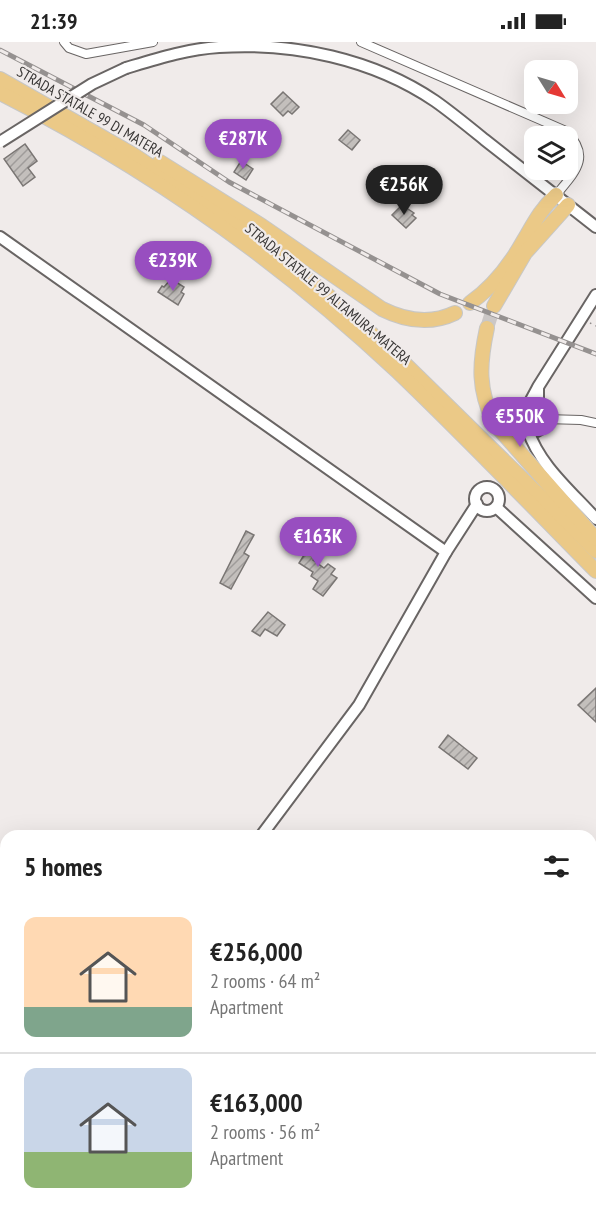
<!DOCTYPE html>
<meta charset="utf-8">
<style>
:root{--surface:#fff;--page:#f6f6f6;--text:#222;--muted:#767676;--line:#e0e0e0;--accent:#984ec0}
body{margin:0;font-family:"PT Sans Narrow",sans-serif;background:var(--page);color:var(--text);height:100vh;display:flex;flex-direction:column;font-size:22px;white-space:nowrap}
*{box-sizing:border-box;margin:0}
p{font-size:20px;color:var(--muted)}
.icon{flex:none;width:33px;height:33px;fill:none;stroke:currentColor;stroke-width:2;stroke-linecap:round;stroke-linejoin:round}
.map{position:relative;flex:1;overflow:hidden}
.details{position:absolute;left:0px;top:788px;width:597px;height:386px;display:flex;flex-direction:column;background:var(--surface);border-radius:18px 18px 0 0;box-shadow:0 6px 24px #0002}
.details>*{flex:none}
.needle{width:39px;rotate:127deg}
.controls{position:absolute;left:524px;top:18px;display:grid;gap:12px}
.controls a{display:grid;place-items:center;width:54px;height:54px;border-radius:12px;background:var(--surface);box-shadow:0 6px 24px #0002;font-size:30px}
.price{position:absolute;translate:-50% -51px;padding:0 14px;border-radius:21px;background:var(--accent);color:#fff;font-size:20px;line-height:39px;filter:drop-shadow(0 2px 3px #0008)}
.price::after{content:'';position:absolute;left:50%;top:36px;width:18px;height:14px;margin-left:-9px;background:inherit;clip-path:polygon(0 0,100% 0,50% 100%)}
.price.selected{background:#222;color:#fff}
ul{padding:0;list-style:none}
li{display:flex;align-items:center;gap:18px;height:150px;padding:0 24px}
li+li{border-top:2px solid var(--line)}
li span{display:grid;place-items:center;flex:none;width:168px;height:120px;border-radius:12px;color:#555}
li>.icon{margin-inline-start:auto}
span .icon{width:72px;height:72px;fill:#fffc;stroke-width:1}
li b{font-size:26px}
h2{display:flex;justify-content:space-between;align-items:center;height:72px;padding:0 24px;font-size:26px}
.status{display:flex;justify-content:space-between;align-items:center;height:42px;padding:0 30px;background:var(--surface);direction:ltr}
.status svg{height:16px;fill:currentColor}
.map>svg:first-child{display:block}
</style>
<div class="status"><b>21:39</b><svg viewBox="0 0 49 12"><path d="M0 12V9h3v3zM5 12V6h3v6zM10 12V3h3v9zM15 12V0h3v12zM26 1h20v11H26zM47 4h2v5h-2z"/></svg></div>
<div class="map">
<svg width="596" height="1172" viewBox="0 0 596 1172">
<defs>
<pattern id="building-hatch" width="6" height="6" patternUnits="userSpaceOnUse" patternTransform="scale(1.5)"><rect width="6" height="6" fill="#c3bfbc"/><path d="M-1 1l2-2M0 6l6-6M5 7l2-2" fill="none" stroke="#9f9c9a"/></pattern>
</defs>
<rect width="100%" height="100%" fill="#f0ebea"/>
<g fill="url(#building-hatch)" stroke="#7a7674" stroke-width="1.5">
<path d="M283 50 299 65 292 72 288 69 283 74 271 62Z"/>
<path d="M248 87 255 94 247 102 240 95Z"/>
<path d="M348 88 360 98 352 108 339 98Z"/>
<path d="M25 102 37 119 28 126 35 135 23 144 4 117Z"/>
<path d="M241 119 253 127 246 138 234 130Z"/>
<path d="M402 163 414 171 412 173 416 176 406 186 392 173Z"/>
<path d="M171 237 184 245 181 250 184 252 178 263 158 250 162 244 164 245Z"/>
<path d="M246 489 254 493 244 511 249 514 231 547 220 541Z"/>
<path d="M316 494 325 500 313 518 324 526 328 522 335 527 331 532 337 536 323 554 313 547 318 539 311 534 313 530 299 521Z"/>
<path d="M268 570 285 583 277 594 265 587 260 594 252 589Z"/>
<path d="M596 646V680L578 663Z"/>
<path d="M448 693 477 716 468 727 439 705Z"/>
</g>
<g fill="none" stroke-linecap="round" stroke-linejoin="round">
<path stroke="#cbc7c6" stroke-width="14" stroke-dasharray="14 7" stroke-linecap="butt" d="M487 286 494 264"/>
<g stroke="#696564" stroke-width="10">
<g id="street">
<path d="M64 0 69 6 86 12 153 0"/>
<path d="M361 0 566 89C592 115 575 130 556 153"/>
<path d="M545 377 581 378 596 381"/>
<path d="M0 1007 6 1009"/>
<path d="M526 1167 538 1172"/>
</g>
</g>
<g stroke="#696564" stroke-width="14">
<g id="secondary">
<path d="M126 26C156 17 187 7 219 5 293 0 373 17 435 59 452 71 469 85 485 98 522 127 559 156 596 185"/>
<path d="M0 195 446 510"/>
<path d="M538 346V359L545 380 542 386 537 389 528 388 523 379 526 372 531 368 541 370"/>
<path d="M528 370 531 358 538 345 596 253"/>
<path d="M528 388C539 423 572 450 596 477"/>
<circle cx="487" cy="457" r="12"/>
<path d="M496 465 596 556"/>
<path d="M261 794 359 663 446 510 477 462"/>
<path d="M0 1122 6 1117"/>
</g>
</g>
<g stroke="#c7c7c6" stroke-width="16">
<g id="highway">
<path d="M0 37 134 113 261 199 336 260 404 321 596 509"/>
<path d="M0 51C144 124 279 218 397 329 465 394 530 462 596 529"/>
<path d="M160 120 262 184 382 267C406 279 430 283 455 271"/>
<path d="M470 261C493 245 510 223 524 198 534 181 541 167 556 153"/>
<path d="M494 264 525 211 568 163"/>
<path d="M487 286C479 323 478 347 494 381L596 497"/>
</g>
</g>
<path stroke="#8e8b8a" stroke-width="1.5" stroke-dasharray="1.5 4.5" stroke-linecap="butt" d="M590 281 596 284"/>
<use href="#street" stroke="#fff" stroke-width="8"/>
<use href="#secondary" stroke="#fff" stroke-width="10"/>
<use href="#highway" stroke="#ebc987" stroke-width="14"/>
<g stroke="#959190" stroke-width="5">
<path id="rail" d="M0 8 144 83 229 140 440 252 596 312"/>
</g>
<use href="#rail" stroke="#f0ebea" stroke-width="3" stroke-dasharray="9" stroke-linecap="butt"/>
<g stroke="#696564" stroke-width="14" stroke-linecap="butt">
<path id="secondary-bridge" d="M0 100 92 42 126 26"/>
</g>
<use href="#secondary-bridge" stroke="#fff" stroke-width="10"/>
</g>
<g text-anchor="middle" stroke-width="4.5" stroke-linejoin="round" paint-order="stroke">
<g font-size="15" fill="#383635" stroke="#f0ebea">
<text transform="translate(90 70) rotate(30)" y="5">STRADA STATALE 99 DI MATERA</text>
<text transform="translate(328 252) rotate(40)" y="5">STRADA STATALE 99 ALTAMURA-MATERA</text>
</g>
</g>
</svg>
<div class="controls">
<a><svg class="needle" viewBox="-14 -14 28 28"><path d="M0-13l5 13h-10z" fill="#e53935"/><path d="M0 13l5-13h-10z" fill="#767676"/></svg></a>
<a><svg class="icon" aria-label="layers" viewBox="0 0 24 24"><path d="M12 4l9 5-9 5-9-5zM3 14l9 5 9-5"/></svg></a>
</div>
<b class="price" style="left:243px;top:128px">€287K</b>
<b class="price selected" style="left:404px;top:174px">€256K</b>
<b class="price" style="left:173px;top:250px">€239K</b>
<b class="price" style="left:520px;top:406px">€550K</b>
<b class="price" style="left:318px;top:526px">€163K</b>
<section class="details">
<h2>5 homes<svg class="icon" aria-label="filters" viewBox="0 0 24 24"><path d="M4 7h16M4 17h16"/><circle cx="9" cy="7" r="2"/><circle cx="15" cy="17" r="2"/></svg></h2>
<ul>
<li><span style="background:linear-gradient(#ffd9b3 75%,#7fa58c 0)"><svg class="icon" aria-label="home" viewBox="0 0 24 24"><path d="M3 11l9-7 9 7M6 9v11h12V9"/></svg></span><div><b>€256,000</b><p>2 rooms · 64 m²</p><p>Apartment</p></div></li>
<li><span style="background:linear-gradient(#c9d6e8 70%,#8fb573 0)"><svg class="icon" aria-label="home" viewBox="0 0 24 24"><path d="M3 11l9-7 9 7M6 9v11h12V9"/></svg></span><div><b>€163,000</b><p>2 rooms · 56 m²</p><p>Apartment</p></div></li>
</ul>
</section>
</div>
